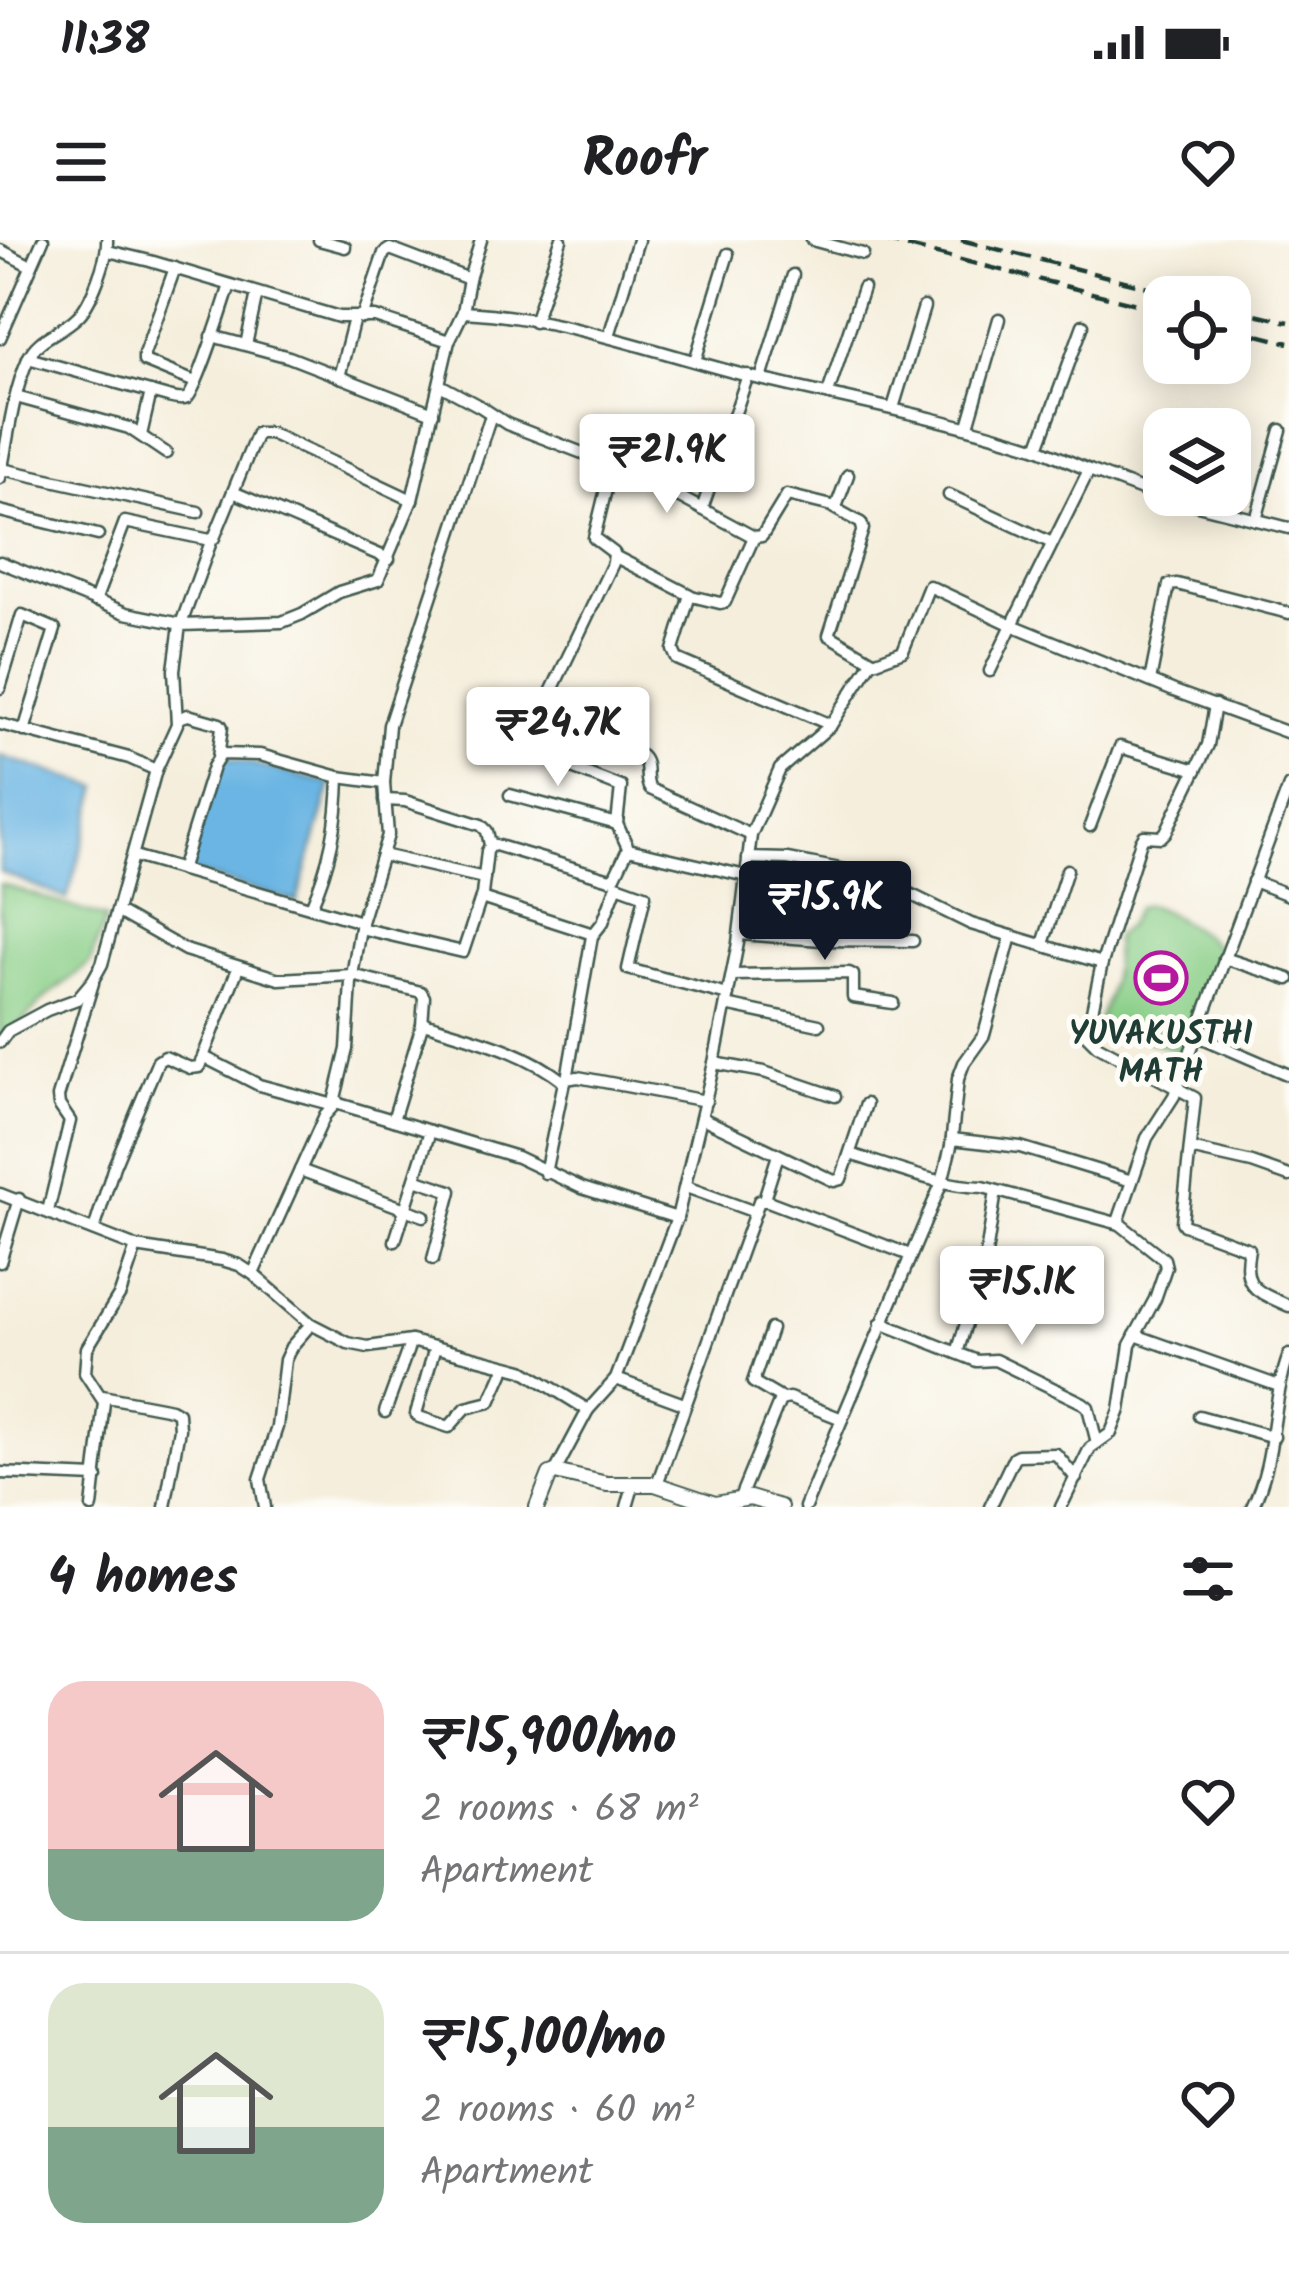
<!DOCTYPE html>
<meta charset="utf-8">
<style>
:root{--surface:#fff;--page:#f6f6f6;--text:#202124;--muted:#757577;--line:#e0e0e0;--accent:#111827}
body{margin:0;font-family:Kalam,sans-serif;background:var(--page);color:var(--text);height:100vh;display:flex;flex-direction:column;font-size:45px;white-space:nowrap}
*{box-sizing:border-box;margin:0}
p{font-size:39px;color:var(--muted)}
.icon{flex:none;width:66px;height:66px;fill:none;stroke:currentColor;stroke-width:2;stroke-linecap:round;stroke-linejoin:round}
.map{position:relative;height:1267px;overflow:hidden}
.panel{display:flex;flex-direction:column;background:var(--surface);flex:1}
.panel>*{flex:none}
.tools{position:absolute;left:1143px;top:36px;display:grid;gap:24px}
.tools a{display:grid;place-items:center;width:108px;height:108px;border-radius:24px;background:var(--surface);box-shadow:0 6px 30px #0003;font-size:60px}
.price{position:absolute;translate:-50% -102px;padding:0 27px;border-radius:12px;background:#fff;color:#222;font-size:39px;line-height:78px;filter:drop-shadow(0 3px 6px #0008)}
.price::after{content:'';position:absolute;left:50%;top:72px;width:36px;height:27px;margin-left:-18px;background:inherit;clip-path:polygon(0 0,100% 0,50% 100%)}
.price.selected{background:var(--accent);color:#fff}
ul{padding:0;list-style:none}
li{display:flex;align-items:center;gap:36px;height:300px;padding:0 48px}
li+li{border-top:3px solid var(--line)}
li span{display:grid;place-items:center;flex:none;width:336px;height:240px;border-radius:36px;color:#555}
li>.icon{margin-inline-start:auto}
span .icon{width:144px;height:144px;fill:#fffc;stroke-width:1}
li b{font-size:51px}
h2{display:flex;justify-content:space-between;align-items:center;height:144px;padding:0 48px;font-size:51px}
.status{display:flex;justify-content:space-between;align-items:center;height:84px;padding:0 60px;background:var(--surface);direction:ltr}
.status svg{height:33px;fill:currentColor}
header{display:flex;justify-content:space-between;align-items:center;height:156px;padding:0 48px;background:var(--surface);font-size:54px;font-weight:700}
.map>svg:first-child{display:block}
</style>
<div class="status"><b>11:38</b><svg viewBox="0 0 49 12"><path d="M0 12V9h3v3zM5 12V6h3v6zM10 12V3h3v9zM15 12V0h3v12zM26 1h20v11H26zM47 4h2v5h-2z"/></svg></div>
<header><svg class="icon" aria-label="menu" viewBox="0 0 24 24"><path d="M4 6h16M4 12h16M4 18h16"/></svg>Roofr<svg class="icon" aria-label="heart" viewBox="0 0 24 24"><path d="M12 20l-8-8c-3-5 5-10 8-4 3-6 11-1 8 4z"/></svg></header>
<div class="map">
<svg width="1289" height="1267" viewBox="0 0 1289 1267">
<rect width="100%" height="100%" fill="#fdfcf7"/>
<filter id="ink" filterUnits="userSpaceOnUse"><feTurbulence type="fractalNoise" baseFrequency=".00833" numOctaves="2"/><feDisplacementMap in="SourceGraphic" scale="24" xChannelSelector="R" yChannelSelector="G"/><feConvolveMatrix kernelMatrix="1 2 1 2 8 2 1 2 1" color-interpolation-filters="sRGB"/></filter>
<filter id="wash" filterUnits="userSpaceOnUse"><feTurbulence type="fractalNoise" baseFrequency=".004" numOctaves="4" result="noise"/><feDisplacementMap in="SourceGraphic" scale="48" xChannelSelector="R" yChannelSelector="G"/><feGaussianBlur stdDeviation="2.7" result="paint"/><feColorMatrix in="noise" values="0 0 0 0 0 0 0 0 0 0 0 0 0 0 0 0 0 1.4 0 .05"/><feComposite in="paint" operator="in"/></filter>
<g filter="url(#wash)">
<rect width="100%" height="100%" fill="#f5eedc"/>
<g fill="#8acf88" stroke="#54865e" stroke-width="3">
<path d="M0 644 106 678 90 723 45 758 0 805Z"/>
<path d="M1146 665C1163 668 1211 697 1220 712L1184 813 1100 783 1099 779C1111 755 1115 723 1115 696L1127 686 1137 668Z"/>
</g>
<g fill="#6ab5e3" stroke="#44798c" stroke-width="3">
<path d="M0 516 99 547 67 659 0 632Z"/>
<path d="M222 516 331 544 297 662 185 630Z"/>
</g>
</g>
<g filter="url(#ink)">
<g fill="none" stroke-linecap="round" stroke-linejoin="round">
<g stroke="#3f584d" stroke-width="15">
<g id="minor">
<path d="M319 0 345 7"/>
<path d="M812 0 863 14"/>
<path d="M0 10 31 26"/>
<path d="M108 11 150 21 339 77H375L449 101"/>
<path d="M175 28 144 114V121L195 142"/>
<path d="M469 39 481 0"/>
<path d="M362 78 384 13 390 9 469 39 463 72"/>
<path d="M534 82 561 0"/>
<path d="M212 96 289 117 433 173"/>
<path d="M609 96 638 0"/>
<path d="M0 98 43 0"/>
<path d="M246 105 257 53"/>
<path d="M28 118 168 157C172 158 182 161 187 158 196 152 225 61 230 45"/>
<path d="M695 121 728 14"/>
<path d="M339 137 354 78"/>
<path d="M761 139 793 35"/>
<path d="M440 145 481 167 507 184 637 234 754 297 762 296 787 255 836 267 848 235"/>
<path d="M828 153 863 48"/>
<path d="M16 157 129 188 166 213"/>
<path d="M893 168 924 67"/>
<path d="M491 175 389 485 384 543 388 595 361 682 351 742 347 809 335 858 339 864 517 917 582 948 677 978"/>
<path d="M968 186 999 79"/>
<path d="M141 195 151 152"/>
<path d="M612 225 594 298 614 313 613 323 542 471 641 516C651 525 643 539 650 549L751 595"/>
<path d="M2 229 198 272"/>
<path d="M1089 230 1150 253 1289 288"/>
<path d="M0 238C8 199 12 156 28 119 37 97 61 93 77 77 91 65 108 18 107 0"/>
<path d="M233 252 389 319"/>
<path d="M949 255 1052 303"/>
<path d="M834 268 861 283 863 289 829 395 873 421"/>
<path d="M702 269 748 135"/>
<path d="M0 271 98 295"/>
<path d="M1256 280 1281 190"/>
<path d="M614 316 690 355 673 410 677 419 831 485"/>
<path d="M0 322 126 373 181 384 212 299"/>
<path d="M691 356 720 363 725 362 754 297"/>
<path d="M95 361 125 282 210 300 214 298 257 193H270L412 260"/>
<path d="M990 431 1012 385 1174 451 1289 493"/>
<path d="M1150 441 1169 345 1177 344 1289 373"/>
<path d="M0 448 22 375 55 389 24 491"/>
<path d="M1215 465 1208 505 1166 592 1161 597 1144 596 1141 601 1102 723 1087 795 1097 805 1195 858 1182 982 1184 985 1249 1009C1241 1049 1257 1051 1289 1066"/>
<path d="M179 478 188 475 220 484 222 487 218 518"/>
<path d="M559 478 546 518 621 547 617 584 629 610"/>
<path d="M0 484 129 518 156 530"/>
<path d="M339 537 384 543"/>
<path d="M510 555 617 584"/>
<path d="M385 560 405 561 481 585 487 591 490 605"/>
<path d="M1090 586 1120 507 1196 530"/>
<path d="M382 615 484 638"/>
<path d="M134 616 361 682"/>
<path d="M748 618 788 619 871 635 971 684 1102 723"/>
<path d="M181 630 213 527 221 514 260 515 339 537C338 584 330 624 311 667"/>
<path d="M1253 641 1289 655"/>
<path d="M481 658 593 694"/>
<path d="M118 672 185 710 279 739 352 735 421 752 424 757 422 785"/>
<path d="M360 688 463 712 482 655 487 611 492 604 610 639 615 636 628 609 746 636"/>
<path d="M740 694 822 700 913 701"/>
<path d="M1043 704 1067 630"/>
<path d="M1224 718 1289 739"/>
<path d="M732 735 849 733 853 735V757L893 763"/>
<path d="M726 765 819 785"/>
<path d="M1196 795 1289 835"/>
<path d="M0 802 8 791 47 770 77 759 93 740 102 724 156 530 177 484 174 430 180 385 282 382 302 374 339 352 378 340 412 260 449 101 463 72C565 77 662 115 760 139 854 161 947 179 1038 208"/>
<path d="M204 817 259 845 334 865"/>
<path d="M714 823 764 832 835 856"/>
<path d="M566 839 578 837 706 861"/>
<path d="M567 839 592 696 603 682 617 645 645 655 628 729 728 755"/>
<path d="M702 878 834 941 841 939 866 864"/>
<path d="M393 880 422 785 427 784C475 799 524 810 564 842L545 933"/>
<path d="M952 899 1020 907 1132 941"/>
<path d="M1190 909 1252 923 1289 936"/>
<path d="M850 914C893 927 938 946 983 947L1120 984"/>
<path d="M300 930 424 976"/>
<path d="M415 939 451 951 433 1019"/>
<path d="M686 947 755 972"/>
<path d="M0 954 136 1007 222 1020 239 1025 253 1034 311 1084 348 1103 368 1107 411 1101 523 1130 588 1170"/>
<path d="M764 959 778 915"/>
<path d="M48 971 70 881 59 865 58 857 93 743"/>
<path d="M94 990 114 926 158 821 165 817 190 828 199 827 238 728"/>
<path d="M395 1001 430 891"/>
<path d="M0 1022 19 959"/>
<path d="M253 1034 325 875 337 862"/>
<path d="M881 1083 977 1121 995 1120 1083 1163 1088 1167 1097 1203"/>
<path d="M771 1089 753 1142 782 1159"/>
<path d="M1135 1095 1279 1146"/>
<path d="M435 1107 416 1174 419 1177 449 1187 466 1168 490 1162 506 1126"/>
<path d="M957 1113 985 1021 996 951"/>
<path d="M616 1139 684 1164"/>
<path d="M102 1156 171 1169 178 1173 179 1189 165 1267"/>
<path d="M385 1172 411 1101"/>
<path d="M1199 1176 1274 1197"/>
<path d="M555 1232 588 1170 616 1139 677 978 714 823 738 703 751 595 780 529 831 485 871 423 903 411 929 346 1012 385 1089 230 1038 208 1083 85"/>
<path d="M0 1233 97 1237"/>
<path d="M657 1244 759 961H768L910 1015"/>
<path d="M739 1260 780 1160 789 1158 842 1179"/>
<path d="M92 1267 104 1162 85 1133 87 1108 120 1054 136 1007"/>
<path d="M265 1267 260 1239 277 1187 285 1120 291 1107 311 1084"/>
<path d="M627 1267 634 1243"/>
<path d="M805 1267 942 942 951 906 958 839 964 823 984 795 1011 696"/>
<path d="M990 1267 1014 1217 1018 1215 1056 1214 1076 1238"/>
<path d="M1061 1267 1090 1208 1111 1193 1120 1170 1130 1105 1155 1059 1166 1027 1164 1019 1120 984 1119 979 1147 898 1174 856 1289 546"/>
<path d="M1252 1267C1277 1218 1270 1165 1289 1115"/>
</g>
</g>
<g stroke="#3f584d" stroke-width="18">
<path id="tertiary" d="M537 1267 550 1234 555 1232 607 1244H655L715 1264 750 1258 780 1267"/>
</g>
<use href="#minor" stroke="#fff" stroke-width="10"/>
<use href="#tertiary" stroke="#fff" stroke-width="14"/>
<g stroke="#1f3d34" stroke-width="4.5" stroke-dasharray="18 9" stroke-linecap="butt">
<path d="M881 0 1164 71"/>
<path d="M961 0 1188 57"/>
<path d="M1230 68 1289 82"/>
<path d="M1230 88 1289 103"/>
</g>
</g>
</g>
<defs>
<g id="stadium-ring" transform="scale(2.7)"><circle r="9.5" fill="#fdfcf7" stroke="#b5179e" stroke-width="1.5"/><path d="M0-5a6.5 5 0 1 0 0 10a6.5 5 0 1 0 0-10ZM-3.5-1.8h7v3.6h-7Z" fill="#b5179e"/></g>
</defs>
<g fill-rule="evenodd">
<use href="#stadium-ring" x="1161" y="738"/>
</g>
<g text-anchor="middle" stroke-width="10" stroke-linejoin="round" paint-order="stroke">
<g font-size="33" font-weight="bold" fill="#1f3d34" stroke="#fdfcf7">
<text x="1161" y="804">YUVAKUSTHI<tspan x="1161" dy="38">MATH</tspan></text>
</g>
</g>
</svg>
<div class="tools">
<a><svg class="icon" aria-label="locate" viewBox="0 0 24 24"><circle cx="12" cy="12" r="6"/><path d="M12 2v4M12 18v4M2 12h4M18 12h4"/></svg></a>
<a><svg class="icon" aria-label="layers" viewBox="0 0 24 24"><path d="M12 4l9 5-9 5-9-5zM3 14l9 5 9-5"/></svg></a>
</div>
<b class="price" style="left:667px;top:276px">₹21.9K</b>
<b class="price" style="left:558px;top:549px">₹24.7K</b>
<b class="price selected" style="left:825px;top:723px">₹15.9K</b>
<b class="price" style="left:1022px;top:1108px">₹15.1K</b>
</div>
<section class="panel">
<h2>4 homes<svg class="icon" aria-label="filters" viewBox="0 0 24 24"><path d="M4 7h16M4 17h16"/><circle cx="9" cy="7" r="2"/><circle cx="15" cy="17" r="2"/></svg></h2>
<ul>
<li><span style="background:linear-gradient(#f6c9c9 70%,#7fa58c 0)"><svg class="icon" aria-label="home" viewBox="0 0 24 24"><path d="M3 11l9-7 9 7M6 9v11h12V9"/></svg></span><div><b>₹15,900/mo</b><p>2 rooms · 68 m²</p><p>Apartment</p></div><svg class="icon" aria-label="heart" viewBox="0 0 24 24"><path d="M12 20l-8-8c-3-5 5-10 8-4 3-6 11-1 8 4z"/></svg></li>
<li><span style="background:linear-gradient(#dfe7d0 60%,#7fa58c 0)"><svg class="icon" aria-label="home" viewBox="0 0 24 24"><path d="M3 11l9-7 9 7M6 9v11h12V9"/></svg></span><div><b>₹15,100/mo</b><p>2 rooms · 60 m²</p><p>Apartment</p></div><svg class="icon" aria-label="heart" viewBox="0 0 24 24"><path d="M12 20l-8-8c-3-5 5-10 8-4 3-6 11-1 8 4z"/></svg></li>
</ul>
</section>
